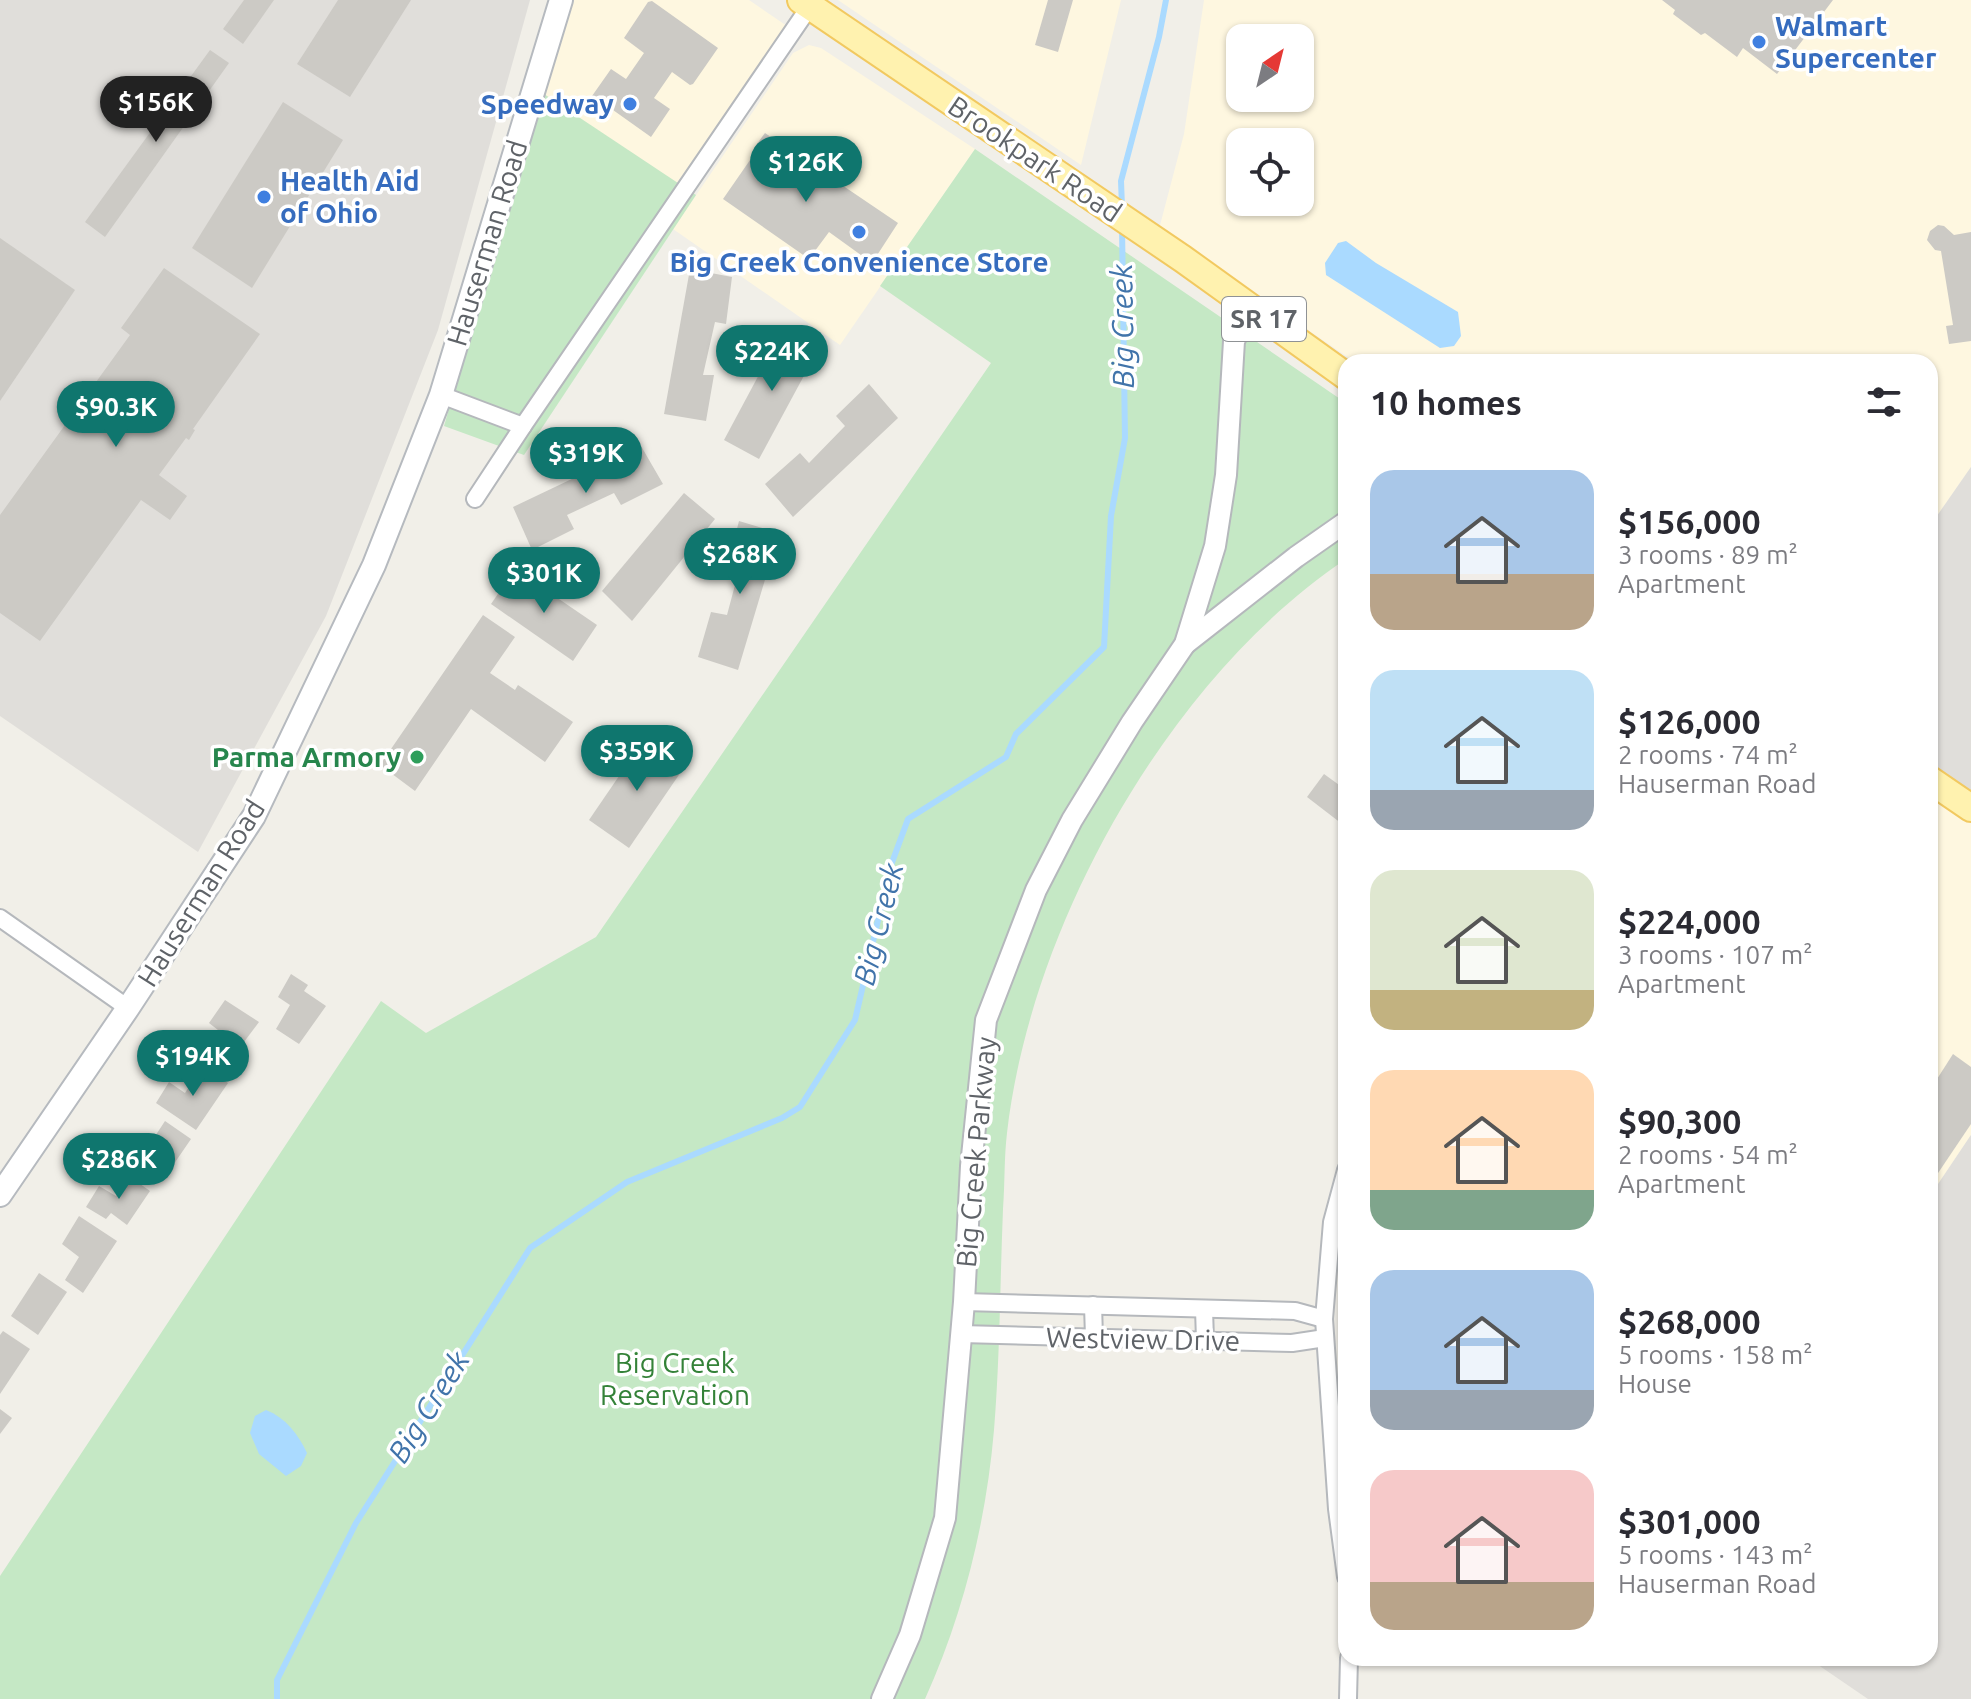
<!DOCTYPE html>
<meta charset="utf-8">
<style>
:root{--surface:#fff;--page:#f2f2f3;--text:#2b2b33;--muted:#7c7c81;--accent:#0f766e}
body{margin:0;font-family:Ubuntu,sans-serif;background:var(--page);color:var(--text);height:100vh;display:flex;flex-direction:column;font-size:30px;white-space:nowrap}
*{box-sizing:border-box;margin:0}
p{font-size:26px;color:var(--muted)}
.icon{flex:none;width:44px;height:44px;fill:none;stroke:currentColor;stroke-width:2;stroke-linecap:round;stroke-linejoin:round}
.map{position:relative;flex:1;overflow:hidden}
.sheet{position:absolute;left:1338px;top:354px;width:600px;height:1312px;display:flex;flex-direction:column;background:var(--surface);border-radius:24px;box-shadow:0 2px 6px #0004}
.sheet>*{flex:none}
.needle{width:52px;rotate:35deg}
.fabs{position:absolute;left:1226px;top:24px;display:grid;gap:16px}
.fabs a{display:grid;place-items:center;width:88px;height:88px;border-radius:16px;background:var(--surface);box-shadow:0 2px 6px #0004;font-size:40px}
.price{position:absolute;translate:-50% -68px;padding:0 18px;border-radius:28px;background:var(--accent);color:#fff;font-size:26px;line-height:52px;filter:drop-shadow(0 2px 4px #0008)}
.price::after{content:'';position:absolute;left:50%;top:48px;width:24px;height:18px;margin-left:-12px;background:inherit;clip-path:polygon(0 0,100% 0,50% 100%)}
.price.active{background:#222;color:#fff}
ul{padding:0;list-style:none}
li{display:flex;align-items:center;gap:24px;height:200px;padding:0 32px}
li span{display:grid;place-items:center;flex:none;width:224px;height:160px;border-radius:24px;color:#555}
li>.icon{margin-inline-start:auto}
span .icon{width:96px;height:96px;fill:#fffc;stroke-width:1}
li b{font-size:34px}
h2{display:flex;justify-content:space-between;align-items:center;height:96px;padding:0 32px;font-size:34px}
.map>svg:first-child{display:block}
</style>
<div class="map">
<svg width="1971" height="1699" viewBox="0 0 1971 1699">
<rect width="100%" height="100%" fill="#f1efe8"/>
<g fill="#fef7e0" fill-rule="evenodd">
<path d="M569 0H749L787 26 676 184 541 92Z"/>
<path d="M838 0H1121L1081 165Z"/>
<path d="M1204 0H1971V467L1930 526V362H1355L1159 229 1184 134ZM1240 38H1300V98H1240ZM1240 142H1300V202H1240Z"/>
<path d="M809 45 821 48 975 149 840 345 673 229 793 53Z"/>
<path d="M1930 796 1971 823V1135L1930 1196Z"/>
</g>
<g fill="#e0deda">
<path d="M0 0H530L438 330 326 616 198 852 0 716Z"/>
<path d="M1971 467V793L1930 765V526Z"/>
<path d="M1971 1135V1699H1868L1808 1658H1930V1196Z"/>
</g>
<g fill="#c5e8c5">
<path d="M541 92 696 195 524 455 444 426Z"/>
<path d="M975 149 1346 403V559C1170 677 1031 923 1007 1133 1004 1158 1005 1183 1003 1209 1000 1282 1000 1357 994 1430 986 1523 963 1615 925 1699H0V1576L381 1001 426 1033 596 937 991 363 880 286Z"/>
</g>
<g fill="#aadaff">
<path d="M1346 241 1376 263 1458 312 1461 336 1454 346 1440 348 1326 275 1325 263 1338 243Z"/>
<path d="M266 1410C286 1418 298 1434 307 1453L301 1466 286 1476 259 1454 250 1433 255 1416Z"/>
</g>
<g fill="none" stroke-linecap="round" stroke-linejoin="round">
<g stroke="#aadaff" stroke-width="6">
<path d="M1122 207 1121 181 1159 37 1166 0"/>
<path d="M277 1699V1680L356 1523 530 1248 627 1182 782 1118 800 1107 855 1020 890 868 908 819 1006 757 1016 734 1104 647 1111 516 1125 438 1122 226"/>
</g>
</g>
<g fill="#cccac5">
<path d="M244 0H274L243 44 223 29Z"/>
<path d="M338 0H411L350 97 297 64Z"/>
<path d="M1048 0H1073L1058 52 1035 45Z"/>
<path d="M1662 0H1833L1777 74 1743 48 1737 57 1705 33 1701 35 1673 14 1675 10Z"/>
<path d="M652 1 718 48 693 84 690 85 672 72 654 98 670 109 651 137 613 110 607 118 592 108 597 100 592 96 611 69 626 79 644 53 624 38 648 2Z"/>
<path d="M210 50 229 63 105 237 85 222Z"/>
<path d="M283 102 343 140 252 288 192 248Z"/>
<path d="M765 133 898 223 872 263 829 232 809 259 723 199 757 150 754 148Z"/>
<path d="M1938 225 1944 226 1954 235 1971 232V341L1949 344 1946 326 1953 325 1941 251 1935 250 1927 240 1930 231Z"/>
<path d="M0 238 75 290 0 401Z"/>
<path d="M164 268 260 334 193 429 195 430 189 440 186 438 159 475 187 496 170 520 141 500 40 641 0 613V515L130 335 121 328Z"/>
<path d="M690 269 732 277 726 324 715 322 703 375H714L706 421 664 414Z"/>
<path d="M785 326 820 346 759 459 724 440Z"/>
<path d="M869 384 898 418 793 517 765 484 800 453 809 463 845 426 836 416Z"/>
<path d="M641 446 663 484 621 505 614 493 567 515 574 529 532 550 513 507Z"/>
<path d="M684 493 715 519 632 621 602 591Z"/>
<path d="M739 521 779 533 738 670 698 657 711 612 727 615 739 570 727 567Z"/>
<path d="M515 569 597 625 573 661 491 604Z"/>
<path d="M483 615 515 637 490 673 515 690 518 685 573 722 545 762 471 709 415 791 380 765Z"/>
<path d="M645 738 685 766 629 848 589 820Z"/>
<path d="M1324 774 1346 790V827L1307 797Z"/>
<path d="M291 974 308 985 304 991 326 1006 299 1044 276 1029 290 1005 278 997Z"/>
<path d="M225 1000 259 1022 235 1054 240 1058 231 1073 212 1060 227 1037 209 1023Z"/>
<path d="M1953 1054 1971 1067V1124L1930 1185V1090Z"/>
<path d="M203 1065 228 1083 196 1130 156 1103 169 1082 185 1093Z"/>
<path d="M165 1121 191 1139 167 1174 149 1162 144 1172 121 1158 134 1138 148 1147Z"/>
<path d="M129 1176 150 1191 127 1225 111 1213 106 1219 86 1207 99 1186 116 1196Z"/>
<path d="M79 1216 117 1241 83 1293 65 1280 79 1257 62 1244Z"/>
<path d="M39 1273 67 1292 38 1335 11 1316Z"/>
<path d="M3 1331 30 1349 0 1394V1335Z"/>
<path d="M0 1409 12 1418 0 1434Z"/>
</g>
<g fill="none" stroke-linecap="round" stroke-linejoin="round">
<g stroke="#b5b8bc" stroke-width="20">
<g id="minor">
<path d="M441 395 523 426 810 6"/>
<path d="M475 499 523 426"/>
<path d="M0 918 128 1008"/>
<path d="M1346 1170 1332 1222 1324 1319 1337 1509 1346 1577"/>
<path d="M964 1302 1295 1311 1324 1319"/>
<path d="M1093 1305 1094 1337"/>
<path d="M1204 1309 1205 1340"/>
<path d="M961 1334 1292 1343 1325 1338"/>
<path d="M1348 1699 1349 1658"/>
</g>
</g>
<g stroke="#b5b8bc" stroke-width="24">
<g id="tertiary">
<path d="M1185 644 1296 557 1346 522"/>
<path d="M882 1699 910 1635 945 1518 964 1302 971 1166 986 1020 1036 890 1072 820 1132 722 1185 644 1215 546 1226 475 1234 341 1249 308"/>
</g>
</g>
<g stroke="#b6babf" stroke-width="26">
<path id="secondary" d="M0 1195 128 1008 254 816 374 565 441 395 561 0"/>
</g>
<g stroke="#f2c960" stroke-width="30">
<g id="primary">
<path d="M801 0 1183 259 1346 376"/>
<path d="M1930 780 1971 808"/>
</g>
</g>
<use href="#minor" stroke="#fff" stroke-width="16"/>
<use href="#tertiary" stroke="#fff" stroke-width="20"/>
<use href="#secondary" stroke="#fff" stroke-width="22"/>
<use href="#primary" stroke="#fff2af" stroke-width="26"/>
</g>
<g fill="#3f7fe0" stroke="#fff" stroke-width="3">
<circle cx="1759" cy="42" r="8"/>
<circle cx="630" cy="104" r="8"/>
<circle cx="264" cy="197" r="8"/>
<circle cx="859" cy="232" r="8"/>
</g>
<circle fill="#2e9e5b" stroke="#fff" stroke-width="3" cx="417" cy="757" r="8"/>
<g text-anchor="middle" stroke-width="7" stroke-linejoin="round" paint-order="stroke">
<rect fill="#fff" stroke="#8f9295" stroke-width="2" x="1222" y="297" width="84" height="44" rx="6"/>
<g font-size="26" font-weight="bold" fill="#5f6368">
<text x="1264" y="328">SR 17</text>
</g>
<g font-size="28" font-weight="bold" fill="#366cbe" stroke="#fff" text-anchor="start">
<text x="1775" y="36">Walmart<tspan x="1775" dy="32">Supercenter</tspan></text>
<text x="614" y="114" text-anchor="end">Speedway</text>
<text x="280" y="191">Health Aid<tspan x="280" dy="32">of Ohio</tspan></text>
<text x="859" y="272" text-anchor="middle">Big Creek Convenience Store</text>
</g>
<g font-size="28" fill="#5f6368" stroke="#fff">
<text transform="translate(1035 159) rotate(34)" y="10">Brookpark Road</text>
<text transform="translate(487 243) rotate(-73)" y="10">Hauserman Road</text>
<text transform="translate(201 893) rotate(-58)" y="10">Hauserman Road</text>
<text transform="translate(976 1152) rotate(-85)" y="10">Big Creek Parkway</text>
<text transform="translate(1143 1339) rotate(1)" y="10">Westview Drive</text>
</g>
<g font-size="28" font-weight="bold" fill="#27864d" stroke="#fff" text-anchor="end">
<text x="401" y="767">Parma Armory</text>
</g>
<g font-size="28" fill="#348238" stroke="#fff">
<text x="675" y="1373">Big Creek<tspan x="675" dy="32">Reservation</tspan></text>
</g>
<g font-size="30" font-style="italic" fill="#4174aa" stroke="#fff">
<text transform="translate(1123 326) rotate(-91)" y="10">Big Creek</text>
<text transform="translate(879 924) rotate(-76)" y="10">Big Creek</text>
<text transform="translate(429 1407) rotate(-58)" y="10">Big Creek</text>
</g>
</g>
</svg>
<div class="fabs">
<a><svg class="needle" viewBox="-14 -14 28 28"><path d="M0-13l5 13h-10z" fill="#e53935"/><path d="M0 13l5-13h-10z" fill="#7c7c81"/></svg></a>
<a><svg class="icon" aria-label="locate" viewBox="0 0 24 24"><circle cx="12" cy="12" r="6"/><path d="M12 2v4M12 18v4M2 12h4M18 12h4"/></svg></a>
</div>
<b class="price active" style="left:156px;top:144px">$156K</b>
<b class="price" style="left:806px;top:204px">$126K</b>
<b class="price" style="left:772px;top:393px">$224K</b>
<b class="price" style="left:116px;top:449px">$90.3K</b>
<b class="price" style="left:586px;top:495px">$319K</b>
<b class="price" style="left:740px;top:596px">$268K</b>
<b class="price" style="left:544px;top:615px">$301K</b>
<b class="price" style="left:637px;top:793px">$359K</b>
<b class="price" style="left:193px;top:1098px">$194K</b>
<b class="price" style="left:119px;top:1201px">$286K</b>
<section class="sheet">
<h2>10 homes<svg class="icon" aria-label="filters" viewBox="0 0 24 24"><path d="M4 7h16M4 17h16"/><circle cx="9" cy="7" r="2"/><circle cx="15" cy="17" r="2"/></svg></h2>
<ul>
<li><span style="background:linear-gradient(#a9c7e8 65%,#b9a48a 0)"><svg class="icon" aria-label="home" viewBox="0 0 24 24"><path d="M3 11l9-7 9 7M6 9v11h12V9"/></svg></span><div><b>$156,000</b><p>3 rooms · 89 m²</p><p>Apartment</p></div></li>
<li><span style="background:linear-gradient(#bfe0f5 75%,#9aa5b1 0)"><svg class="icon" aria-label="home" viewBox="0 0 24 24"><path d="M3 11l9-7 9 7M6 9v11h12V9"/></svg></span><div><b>$126,000</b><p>2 rooms · 74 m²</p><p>Hauserman Road</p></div></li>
<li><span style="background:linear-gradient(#dfe7d0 75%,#c2b280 0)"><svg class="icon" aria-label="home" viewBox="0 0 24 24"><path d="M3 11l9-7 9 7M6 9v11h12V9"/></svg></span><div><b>$224,000</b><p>3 rooms · 107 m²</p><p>Apartment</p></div></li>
<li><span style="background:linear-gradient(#ffd9b3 75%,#7fa58c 0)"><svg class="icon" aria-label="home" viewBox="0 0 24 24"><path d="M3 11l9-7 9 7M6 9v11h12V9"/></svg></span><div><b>$90,300</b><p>2 rooms · 54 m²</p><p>Apartment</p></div></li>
<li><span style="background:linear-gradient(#a9c7e8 75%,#9aa5b1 0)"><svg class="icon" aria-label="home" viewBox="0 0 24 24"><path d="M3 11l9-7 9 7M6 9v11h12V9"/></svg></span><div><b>$268,000</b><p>5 rooms · 158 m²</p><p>House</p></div></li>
<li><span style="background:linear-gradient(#f6c9c9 70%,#b9a48a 0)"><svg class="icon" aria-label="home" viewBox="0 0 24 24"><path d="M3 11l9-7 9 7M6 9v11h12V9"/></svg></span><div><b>$301,000</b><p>5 rooms · 143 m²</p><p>Hauserman Road</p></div></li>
</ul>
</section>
</div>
